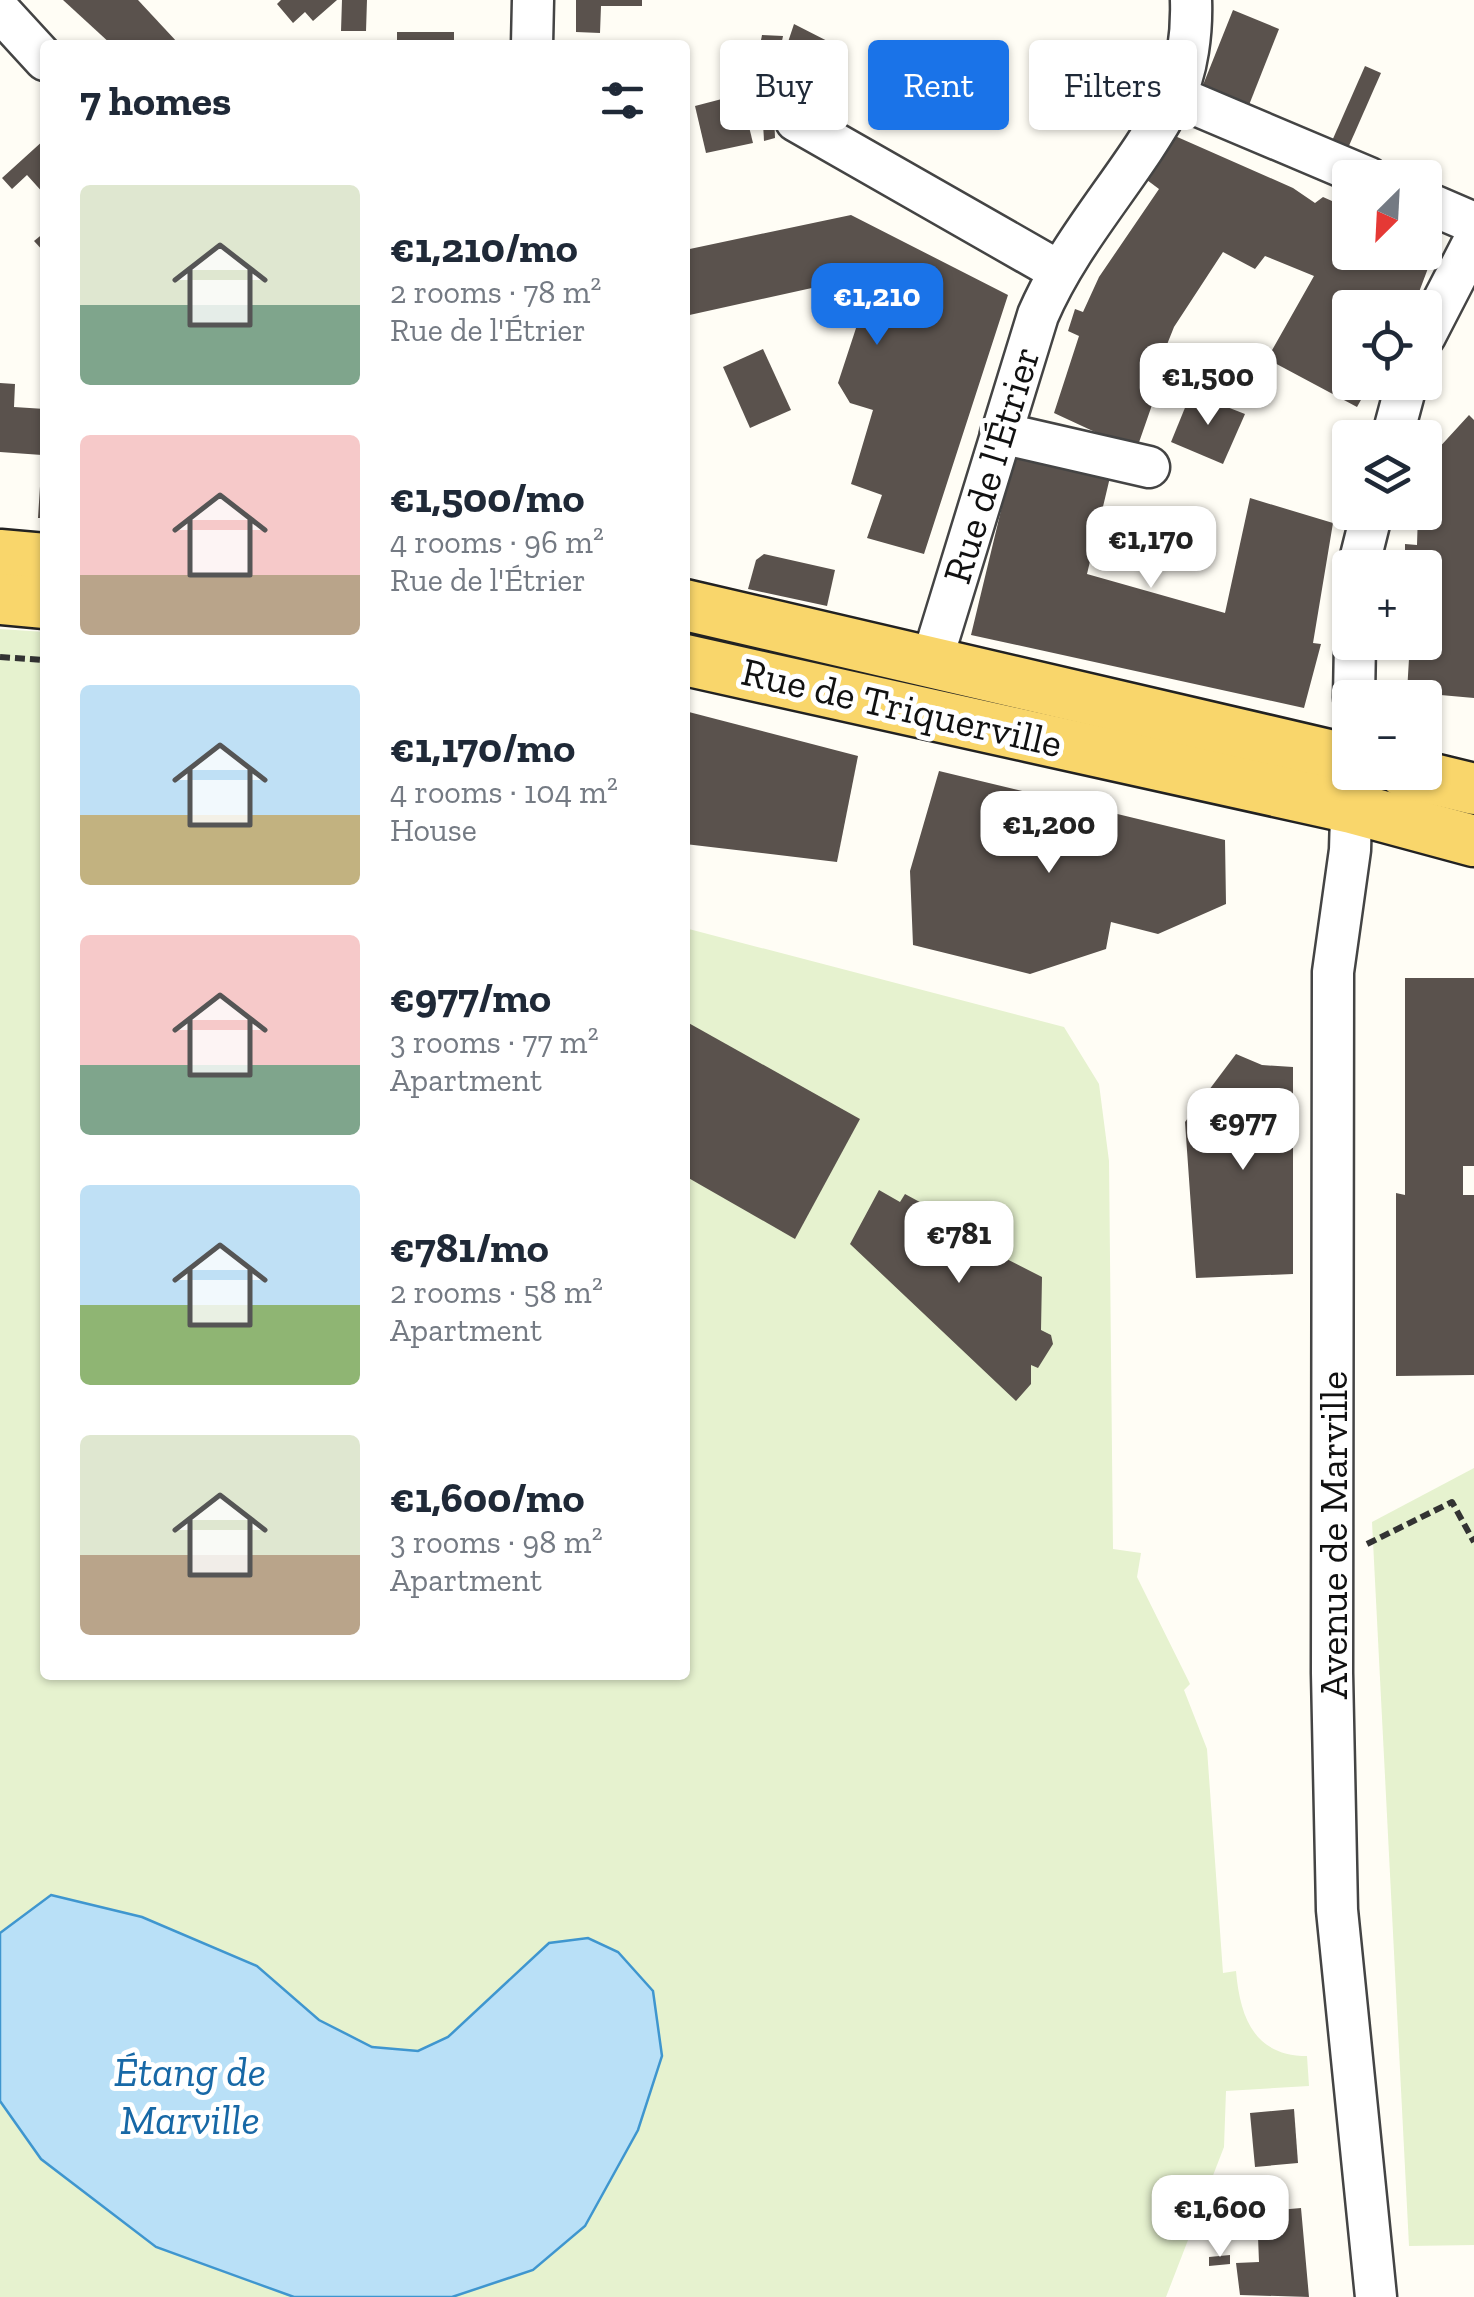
<!DOCTYPE html>
<meta charset="utf-8">
<style>
:root{--surface:#fff;--page:#f6f6f7;--text:#1f2937;--muted:#747a83;--accent:#1a73e8}
body{margin:0;font-family:"Zilla Slab",serif;background:var(--page);color:var(--text);height:100vh;display:flex;flex-direction:column;font-size:38px;white-space:nowrap}
*{box-sizing:border-box;margin:0}
p{font-size:32px;color:var(--muted)}
.icon{flex:none;width:55px;height:55px;fill:none;stroke:currentColor;stroke-width:2;stroke-linecap:round;stroke-linejoin:round}
.map{position:relative;flex:1;overflow:hidden}
.sheet{position:absolute;left:40px;top:40px;width:650px;height:1640px;display:flex;flex-direction:column;background:var(--surface);border-radius:10px;box-shadow:0 2px 8px #0004}
.sheet>*{flex:none}
.hud{position:absolute;left:720px;top:40px;width:602px;height:90px;display:flex;gap:20px}
.needle{width:65px;rotate:204deg}
.buttons{position:absolute;left:1332px;top:160px;display:grid;gap:20px}
.buttons a{display:grid;place-items:center;width:110px;height:110px;border-radius:10px;background:var(--surface);box-shadow:0 2px 8px #0004;font-size:50px}
.price{position:absolute;translate:-50% -85px;padding:0 22px;border-radius:20px;background:#fff;color:#222;font-size:32px;line-height:65px;filter:drop-shadow(0 2px 5px #0008)}
.price::after{content:'';position:absolute;left:50%;top:60px;width:30px;height:22px;margin-left:-15px;background:inherit;clip-path:polygon(0 0,100% 0,50% 100%)}
.price.current{background:var(--accent);color:#fff}
ul{padding:0;list-style:none}
li{display:flex;align-items:center;gap:30px;height:250px;padding:0 40px}
li span{display:grid;place-items:center;flex:none;width:280px;height:200px;border-radius:10px;color:#555}
li>.icon{margin-inline-start:auto}
span .icon{width:120px;height:120px;fill:#fffc;stroke-width:1}
li b{font-size:42px}
h2{display:flex;justify-content:space-between;align-items:center;height:120px;padding:0 40px;font-size:42px}
.pill{padding:0 35px;border-radius:10px;background:var(--surface);box-shadow:0 2px 8px #0004;font-size:35px;line-height:90px}
.pill.current{background:var(--accent);color:#fff}
.map>svg:first-child{display:block}
</style>
<div class="map">
<svg width="1474" height="2297" viewBox="0 0 1474 2297">
<rect width="100%" height="100%" fill="#fffdf5"/>
<g fill="#e6f2cf">
<path d="M0 629 45 632V1675H685V928L1064 1027 1099 1084 1109 1161 1113 1549 1141 1553 1137 1577 1190 1684 1184 1690 1207 1749 1223 1973 1236 1971C1240 2017 1254 2056 1307 2056L1309 2086 1226 2091 1224 2147 1166 2297H0Z"/>
<path d="M1474 1468V2245L1409 2246 1372 1522Z"/>
</g>
<path fill="#b9e0f7" stroke="#3f96cf" stroke-width="2.5" d="M51 1895 142 1917 257 1966 319 2020 372 2047 418 2051 448 2037 549 1943 588 1938 618 1952 653 1991 662 2056 638 2130 585 2226 533 2270 452 2297H294L156 2247 41 2159 0 2101V1933Z"/>
<g fill="#5a524d">
<path d="M63 0H138L178 43 112 45Z"/>
<path d="M281 0H337L313 21 305 12 293 23 277 4Z"/>
<path d="M342 0H367L366 31H341Z"/>
<path d="M576 0H642V6H601L600 33 576 32Z"/>
<path d="M1233 10 1279 29 1249 105 1203 85Z"/>
<path d="M794 24 843 49 822 111 791 101 801 72 796 69 798 61 803 63 808 52 788 42Z"/>
<rect x="397" y="32" width="57" height="13"/>
<path d="M762 35 783 36 774 81H753Z"/>
<path d="M1365 66 1381 73 1348 148 1332 141Z"/>
<path d="M773 84 775 138 764 141 761 86Z"/>
<path d="M741 94 753 143 706 153 695 106Z"/>
<path d="M1175 136 1293 188 1315 203 1323 197 1350 209V252H1425V242L1436 247 1413 308H1350V382H1371L1357 407 1267 359 1314 276 1265 256 1255 269 1223 252 1174 327 1148 392 1152 405 1136 451 1054 413 1079 336 1068 331 1075 309 1083 312 1099 277 1159 189 1147 180Z"/>
<path d="M45 139V195L27 175 12 189 2 178Z"/>
<path d="M851 215 1008 295 924 554 867 538 882 495 851 484 873 410 850 403 838 383 859 319 837 309 830 284 685 316V250Z"/>
<path d="M45 232V253L34 241Z"/>
<path d="M763 349 791 410 750 428 723 367Z"/>
<path d="M0 383 15 384 14 407 45 409V518H38L42 455 0 452Z"/>
<path d="M1191 393 1245 414 1223 464 1171 442Z"/>
<path d="M1469 415 1474 420V698L1407 692 1410 642H1425V568H1405V544L1417 545 1418 512H1425V463Z"/>
<path d="M1017 444 1111 473 1087 574 1225 613 1250 498 1333 523 1313 643 1321 644 1304 708 971 635Z"/>
<path d="M764 554 835 570 827 606 748 589 756 560Z"/>
<path d="M685 711 858 756 837 862 685 844Z"/>
<path d="M939 771 1225 840 1226 904 1158 934 1111 922 1106 949 1030 974 913 945 910 871Z"/>
<path d="M1405 978H1474V1166H1463V1195H1474V1375L1396 1376V1193L1405 1195Z"/>
<path d="M685 1021 860 1119 795 1239 685 1176Z"/>
<path d="M1236 1054 1262 1065 1293 1067V1274L1196 1278 1185 1122Z"/>
<path d="M879 1190 900 1202 905 1194 940 1213 942 1209 982 1231 975 1243 1042 1277 1041 1330 1051 1335 1053 1344 1038 1368 1031 1365V1384L1016 1401 850 1244Z"/>
<path d="M1294 2109 1298 2163 1255 2167 1250 2113Z"/>
<path d="M1301 2208 1309 2297 1240 2295 1236 2263 1259 2262 1257 2212Z"/>
<path d="M1230 2255V2264L1209 2266V2257Z"/>
</g>
<g fill="none" stroke-linecap="round" stroke-linejoin="round">
<g stroke="#444" stroke-width="45">
<g id="minor">
<path d="M0 11 45 60"/>
<path d="M532 45 533 0"/>
<path d="M1175 96 1369 178"/>
<path d="M796 121 1057 270"/>
<path d="M1425 202 1474 223"/>
<path d="M1425 336 1474 241"/>
<path d="M1001 433 1149 467"/>
<path d="M1392 438 1407 382"/>
<path d="M1358 568 1372 512"/>
<path d="M931 663 1038 315C1072 236 1133 175 1173 99 1188 72 1192 30 1191 0"/>
<path d="M1354 698 1355 642"/>
<path d="M1352 781 1350 850 1333 972 1332 1673 1337 1910 1376 2297"/>
</g>
</g>
<g stroke="#222" stroke-width="55">
<g id="major">
<path d="M0 555 45 559"/>
<path d="M0 599 45 603"/>
<path d="M685 605 1350 760"/>
<path d="M685 660 1352 808 1474 841"/>
<path d="M1404 772 1474 789"/>
</g>
</g>
<g stroke="#333" stroke-width="6" stroke-dasharray="10 5" stroke-linecap="butt">
<path d="M0 657 45 660"/>
<path d="M1367 1544 1452 1502 1474 1542"/>
</g>
<use href="#minor" stroke="#fff" stroke-width="40"/>
<use href="#major" stroke="#f9d66b" stroke-width="50"/>
</g>
<g text-anchor="middle" stroke-width="10" stroke-linejoin="round" paint-order="stroke">
<g font-size="40" fill="#111" stroke="#fff">
<text transform="translate(991 465) rotate(-73)" y="14">Rue de l'Étrier</text>
<text transform="translate(902 707) rotate(13)" y="14">Rue de Triquerville</text>
<text transform="translate(1333 1535) rotate(-90)" y="14">Avenue de Marville</text>
</g>
<g font-size="42" font-style="italic" fill="#1768a6" stroke="#fff">
<text x="190" y="2086">Étang de<tspan x="190" dy="48">Marville</tspan></text>
</g>
</g>
</svg>
<div class="buttons">
<a><svg class="needle" viewBox="-14 -14 28 28"><path d="M0-13l5 13h-10z" fill="#e53935"/><path d="M0 13l5-13h-10z" fill="#747a83"/></svg></a>
<a><svg class="icon" aria-label="locate" viewBox="0 0 24 24"><circle cx="12" cy="12" r="6"/><path d="M12 2v4M12 18v4M2 12h4M18 12h4"/></svg></a>
<a><svg class="icon" aria-label="layers" viewBox="0 0 24 24"><path d="M12 4l9 5-9 5-9-5zM3 14l9 5 9-5"/></svg></a>
<a>+</a>
<a>−</a>
</div>
<b class="price current" style="left:877px;top:348px">€1,210</b>
<b class="price" style="left:1208px;top:428px">€1,500</b>
<b class="price" style="left:1151px;top:591px">€1,170</b>
<b class="price" style="left:1049px;top:876px">€1,200</b>
<b class="price" style="left:1243px;top:1173px">€977</b>
<b class="price" style="left:959px;top:1286px">€781</b>
<b class="price" style="left:1220px;top:2260px">€1,600</b>
<div class="hud">
<a class="pill">Buy</a>
<a class="pill current">Rent</a>
<a class="pill">Filters</a>
</div>
<section class="sheet">
<h2>7 homes<svg class="icon" aria-label="filters" viewBox="0 0 24 24"><path d="M4 7h16M4 17h16"/><circle cx="9" cy="7" r="2"/><circle cx="15" cy="17" r="2"/></svg></h2>
<ul>
<li><span style="background:linear-gradient(#dfe7d0 60%,#7fa58c 0)"><svg class="icon" aria-label="home" viewBox="0 0 24 24"><path d="M3 11l9-7 9 7M6 9v11h12V9"/></svg></span><div><b>€1,210/mo</b><p>2 rooms · 78 m²</p><p>Rue de l'Étrier</p></div></li>
<li><span style="background:linear-gradient(#f6c9c9 70%,#b9a48a 0)"><svg class="icon" aria-label="home" viewBox="0 0 24 24"><path d="M3 11l9-7 9 7M6 9v11h12V9"/></svg></span><div><b>€1,500/mo</b><p>4 rooms · 96 m²</p><p>Rue de l'Étrier</p></div></li>
<li><span style="background:linear-gradient(#bfe0f5 65%,#c2b280 0)"><svg class="icon" aria-label="home" viewBox="0 0 24 24"><path d="M3 11l9-7 9 7M6 9v11h12V9"/></svg></span><div><b>€1,170/mo</b><p>4 rooms · 104 m²</p><p>House</p></div></li>
<li><span style="background:linear-gradient(#f6c9c9 65%,#7fa58c 0)"><svg class="icon" aria-label="home" viewBox="0 0 24 24"><path d="M3 11l9-7 9 7M6 9v11h12V9"/></svg></span><div><b>€977/mo</b><p>3 rooms · 77 m²</p><p>Apartment</p></div></li>
<li><span style="background:linear-gradient(#bfe0f5 60%,#8fb573 0)"><svg class="icon" aria-label="home" viewBox="0 0 24 24"><path d="M3 11l9-7 9 7M6 9v11h12V9"/></svg></span><div><b>€781/mo</b><p>2 rooms · 58 m²</p><p>Apartment</p></div></li>
<li><span style="background:linear-gradient(#dfe7d0 60%,#b9a48a 0)"><svg class="icon" aria-label="home" viewBox="0 0 24 24"><path d="M3 11l9-7 9 7M6 9v11h12V9"/></svg></span><div><b>€1,600/mo</b><p>3 rooms · 98 m²</p><p>Apartment</p></div></li>
</ul>
</section>
</div>
